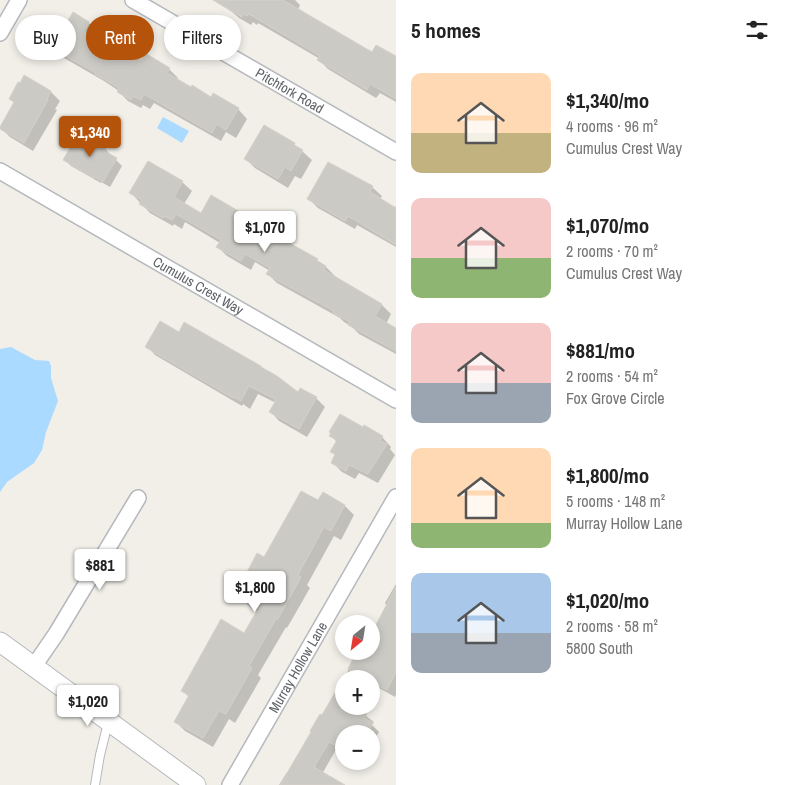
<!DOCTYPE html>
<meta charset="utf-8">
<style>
:root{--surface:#fff;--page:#f6f6f6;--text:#222;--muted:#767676;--accent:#b45309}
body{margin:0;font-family:"Archivo Narrow",sans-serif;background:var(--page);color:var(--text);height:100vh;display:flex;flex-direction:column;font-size:19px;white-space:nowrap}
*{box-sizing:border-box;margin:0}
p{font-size:16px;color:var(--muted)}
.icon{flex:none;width:28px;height:28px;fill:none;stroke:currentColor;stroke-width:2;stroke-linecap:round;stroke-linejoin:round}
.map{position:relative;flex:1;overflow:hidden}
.panel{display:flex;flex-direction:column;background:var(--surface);width:390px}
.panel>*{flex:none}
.banner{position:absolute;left:15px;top:15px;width:305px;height:45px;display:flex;gap:10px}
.needle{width:32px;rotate:210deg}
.controls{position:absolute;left:335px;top:615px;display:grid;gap:10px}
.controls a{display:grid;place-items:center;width:45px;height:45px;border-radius:50%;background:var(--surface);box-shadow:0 2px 8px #0003;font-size:25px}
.price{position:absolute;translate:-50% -42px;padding:0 11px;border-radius:5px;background:#fff;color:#222;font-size:16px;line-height:32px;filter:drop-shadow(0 1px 2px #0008)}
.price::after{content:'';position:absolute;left:50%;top:30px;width:15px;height:11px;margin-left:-8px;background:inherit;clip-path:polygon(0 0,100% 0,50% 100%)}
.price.selected{background:var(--accent);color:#fff}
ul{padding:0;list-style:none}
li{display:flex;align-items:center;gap:15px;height:125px;padding:0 15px}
li span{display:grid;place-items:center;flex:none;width:140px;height:100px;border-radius:10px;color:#555}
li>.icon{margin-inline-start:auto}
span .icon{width:60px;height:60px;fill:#fffc;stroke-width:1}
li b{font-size:21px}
h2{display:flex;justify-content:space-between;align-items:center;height:60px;padding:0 15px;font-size:21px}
.tag{padding:0 18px;border-radius:22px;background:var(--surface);box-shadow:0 2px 8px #0003;font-size:18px;line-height:45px}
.tag.selected{background:var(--accent);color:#fff}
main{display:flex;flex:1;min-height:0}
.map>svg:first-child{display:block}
</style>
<main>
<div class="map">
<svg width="396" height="785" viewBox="0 0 396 785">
<rect width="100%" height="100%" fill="#f1efe8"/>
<g fill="#aadaff">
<path d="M163 117 189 131 182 143 157 128Z"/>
<path d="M11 347 35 360 49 361 51 366V378L58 401 46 432 42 450 34 463 7 482 0 492V349Z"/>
</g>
<g fill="#0003">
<path d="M213 0H295L300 5 298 10 372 54 396 58V102L380 93 376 98 328 69 319 60 320 59 258 23 257 25 253 22 251 25 239 18 232 12Z"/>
<path d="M89 23 98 32 94 39 141 62 169 69 178 78 177 80 211 98 238 109 247 119 236 138 226 132 221 141 154 103 150 109 143 105 141 108 128 101 119 92V91L104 81 64 58 54 48 55 46 46 37 65 28Z"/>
<path d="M51 92 60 101 55 109 57 110 33 151 10 137 1 128 15 103 10 99Z"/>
<path d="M80 134 105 149 122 166 110 187 101 182V183L71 166 64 159Z"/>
<path d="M294 144 312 160 301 179 295 176 288 188 255 168 246 159Z"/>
<path d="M148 162 182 182 192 191 184 204 201 214 212 197 253 221 263 230 258 239 272 247 287 243 317 260 326 267 335 276 334 277 382 305 391 314 386 324 396 330V354L359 334 351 326 344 322 340 318 277 283 268 274 270 271 255 262 251 270 227 256 218 247 220 243 185 222 182 229 174 224 173 226 150 213 131 193Z"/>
<path d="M372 187 382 196 380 199 394 208 396 206V247L357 225 355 229 318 208 309 199Z"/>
<path d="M147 346 316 398 325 407 307 437 279 421 271 412 276 403 258 394 250 409 243 404 242 406 155 355Z"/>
<path d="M331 436 382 437 391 447 390 449 395 455 378 483 359 473 355 479 342 472 332 462 336 456 332 451 337 442Z"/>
<path d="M323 493 345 506 354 515 341 540 334 536 307 585 310 588 287 628 286 627 258 675 261 678 235 723 229 719 213 747 185 731 175 721 189 697 182 690 245 634 258 611 251 608 242 598 252 581 246 576 264 558 318 501Z"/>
<path d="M396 584V694L395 697 377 687 371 697V679H344V706H366L362 713 374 722 372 725 379 732 371 746V734H344V752L337 748 322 774 336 785H279L287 772 289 773 323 717 357 654 371 651 387 606 385 603Z"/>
</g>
<g fill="#cccac5" stroke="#d6d1c6">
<path d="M213 0H283L372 52 376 45 396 56V99L370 84 367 90 317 60 320 56 281 33 249 14 247 16 243 14 242 17Z"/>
<path d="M73 12 89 22 84 32 111 47 113 44 141 60 145 53 170 68 167 73 191 87 192 85 211 97 213 93 239 108 226 130 217 124 212 133 144 94 141 100 133 96 131 100 117 92 119 88 95 74 96 73 53 49 56 43 44 37 54 20 65 26Z"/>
<path d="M24 75 51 91 47 99 48 100 24 143 0 129V127L14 102 9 99 18 82 20 83Z"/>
<path d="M264 125 295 143 294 145 303 150 291 171 285 167 278 179 244 159Z"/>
<path d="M79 132 106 148 104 151 117 158 103 182 95 177 94 178 63 160Z"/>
<path d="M148 161 183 181 174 197 201 213 211 195 254 220 247 231 271 245 276 237 286 242V241L318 259 316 260 326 266 324 270 382 304 375 316 396 328V351L348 325 350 322 333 313 334 311 266 274 270 268 245 254 241 261 216 247 221 240 176 214 172 220 164 216 163 218 139 204 142 200 129 193Z"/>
<path d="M328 162 373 186 370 192 396 208V245L348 216 345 221 307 199Z"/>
<path d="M160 321 179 332 184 322 261 366V367L277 376 298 392 300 388 317 397 299 429 269 412 275 402H274L275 399 249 386 241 401 234 397 233 398 145 347Z"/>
<path d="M340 414 363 427 364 425 383 436 380 441 387 444 368 474 349 465 346 471 331 463 335 454 330 452 337 440 329 436 331 433 329 432Z"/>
<path d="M301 491 318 500 323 492 345 505 331 531 324 527 298 575 301 577 278 619H276L249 666 252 668 226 714 219 711 203 738 174 722 189 695 181 691 221 619 244 633 258 609 240 598 251 579 245 576 257 553 264 557Z"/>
<path d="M396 587V672L387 690 371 682V679H365L348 669 357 651H371V634Z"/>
<path d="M344 677V706H354L367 714 364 718 373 723 367 734H344V750L329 742 314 767 345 785H280L311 732 310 731 320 714 322 715Z"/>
</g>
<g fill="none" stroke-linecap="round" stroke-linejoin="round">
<g stroke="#b5b8bc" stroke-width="10">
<path id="service" d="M95 785 100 755 108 723"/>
</g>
<g stroke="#b5b8bc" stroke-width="18">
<g id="minor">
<path id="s1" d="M133 0 396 152"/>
<path d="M0 33 19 0"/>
<path id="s2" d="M0 171 396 400"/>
<path d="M34 666 56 634 138 498"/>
<path id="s3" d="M230 785 396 497"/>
</g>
</g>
<g stroke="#b5b8bc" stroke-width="21">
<path id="tertiary" d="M0 642 196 785"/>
</g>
<use href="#service" stroke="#fff" stroke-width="8"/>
<use href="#minor" stroke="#fff" stroke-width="15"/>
<use href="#tertiary" stroke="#fff" stroke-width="19"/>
</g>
<g text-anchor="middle" stroke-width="4.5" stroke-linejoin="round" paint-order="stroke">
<g font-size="14" fill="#5f6368" stroke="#fff">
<text dy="5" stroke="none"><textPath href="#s1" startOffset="181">Pitchfork Road</textPath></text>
<text dy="5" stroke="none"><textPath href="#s2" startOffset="229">Cumulus Crest Way</textPath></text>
<text dy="5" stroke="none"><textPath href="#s3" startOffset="136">Murray Hollow Lane</textPath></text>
</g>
</g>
</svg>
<div class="controls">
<a><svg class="needle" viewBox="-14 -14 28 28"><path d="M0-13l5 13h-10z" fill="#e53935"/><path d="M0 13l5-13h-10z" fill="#767676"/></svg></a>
<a>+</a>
<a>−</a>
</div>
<b class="price selected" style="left:90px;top:158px">$1,340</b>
<b class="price" style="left:265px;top:253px">$1,070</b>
<b class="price" style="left:100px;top:591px">$881</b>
<b class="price" style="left:255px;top:613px">$1,800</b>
<b class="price" style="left:88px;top:727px">$1,020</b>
<div class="banner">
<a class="tag">Buy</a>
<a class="tag selected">Rent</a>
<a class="tag">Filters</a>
</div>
</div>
<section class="panel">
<h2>5 homes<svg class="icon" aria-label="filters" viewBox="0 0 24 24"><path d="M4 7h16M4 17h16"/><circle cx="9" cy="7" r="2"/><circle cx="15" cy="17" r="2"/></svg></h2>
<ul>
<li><span style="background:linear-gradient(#ffd9b3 60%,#c2b280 0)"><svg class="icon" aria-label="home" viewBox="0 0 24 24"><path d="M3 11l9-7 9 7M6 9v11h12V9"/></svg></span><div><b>$1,340/mo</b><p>4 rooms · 96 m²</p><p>Cumulus Crest Way</p></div></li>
<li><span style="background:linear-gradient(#f6c9c9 60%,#8fb573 0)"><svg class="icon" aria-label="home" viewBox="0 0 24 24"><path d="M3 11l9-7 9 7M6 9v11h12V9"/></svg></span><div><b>$1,070/mo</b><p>2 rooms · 70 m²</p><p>Cumulus Crest Way</p></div></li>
<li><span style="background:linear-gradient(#f6c9c9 60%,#9aa5b1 0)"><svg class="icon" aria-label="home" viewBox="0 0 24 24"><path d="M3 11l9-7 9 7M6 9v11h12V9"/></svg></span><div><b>$881/mo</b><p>2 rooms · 54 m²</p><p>Fox Grove Circle</p></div></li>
<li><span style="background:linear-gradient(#ffd9b3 75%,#8fb573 0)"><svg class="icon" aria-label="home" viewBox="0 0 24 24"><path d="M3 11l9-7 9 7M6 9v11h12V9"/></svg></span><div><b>$1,800/mo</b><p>5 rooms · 148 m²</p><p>Murray Hollow Lane</p></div></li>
<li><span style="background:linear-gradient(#a9c7e8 60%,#9aa5b1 0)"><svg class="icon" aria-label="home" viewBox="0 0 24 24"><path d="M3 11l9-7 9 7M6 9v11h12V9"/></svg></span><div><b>$1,020/mo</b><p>2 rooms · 58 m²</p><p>5800 South</p></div></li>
</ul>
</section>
</main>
